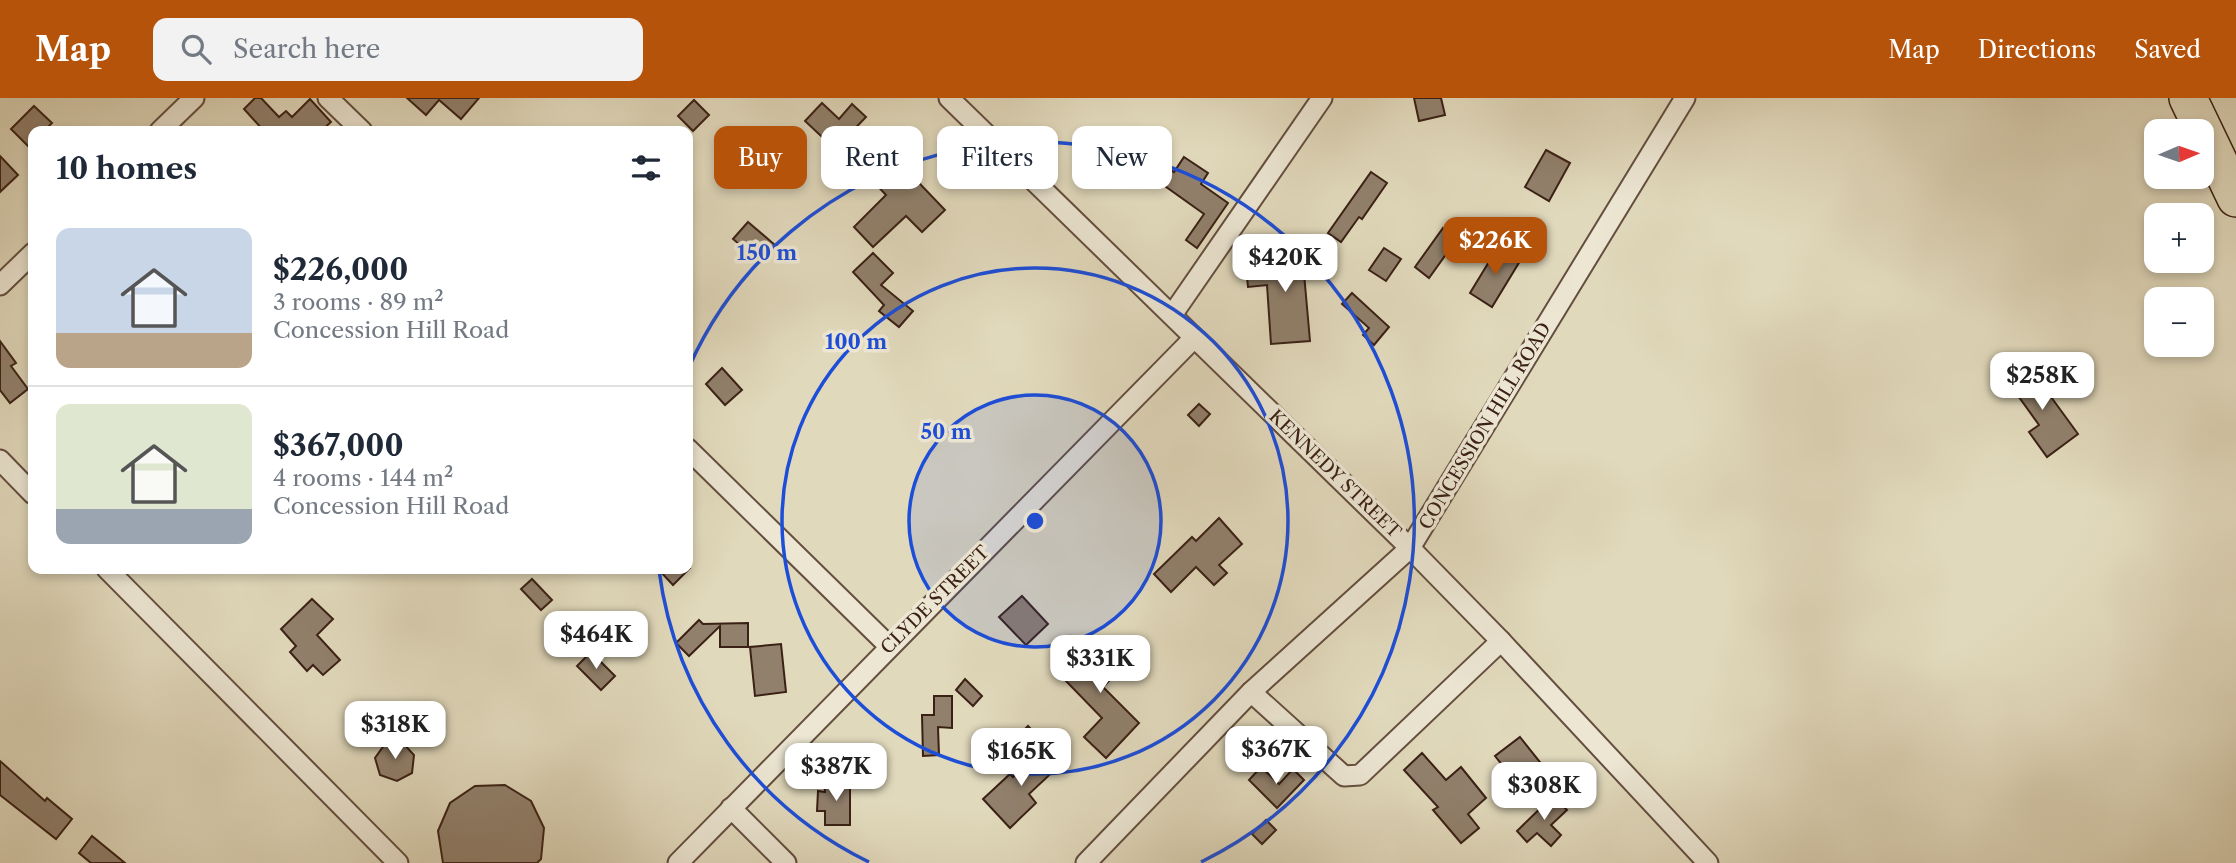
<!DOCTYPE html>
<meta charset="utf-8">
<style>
:root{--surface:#fff;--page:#f2f2f3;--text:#1f2937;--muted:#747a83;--line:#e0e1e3;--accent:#b45309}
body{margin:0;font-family:"Libre Caslon Text",serif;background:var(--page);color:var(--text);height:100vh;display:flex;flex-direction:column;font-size:26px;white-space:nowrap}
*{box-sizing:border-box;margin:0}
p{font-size:23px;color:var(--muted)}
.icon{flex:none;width:38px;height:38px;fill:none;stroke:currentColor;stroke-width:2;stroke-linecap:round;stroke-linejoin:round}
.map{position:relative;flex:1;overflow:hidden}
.drawer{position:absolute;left:28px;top:28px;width:665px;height:448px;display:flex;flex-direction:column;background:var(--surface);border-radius:14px;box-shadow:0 4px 10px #0003}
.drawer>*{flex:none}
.guide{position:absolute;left:714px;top:28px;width:665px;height:63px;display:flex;gap:14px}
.needle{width:46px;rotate:88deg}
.buttons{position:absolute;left:2144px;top:21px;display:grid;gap:14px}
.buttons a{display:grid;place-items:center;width:70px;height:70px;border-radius:14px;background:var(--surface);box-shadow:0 4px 10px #0003;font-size:35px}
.price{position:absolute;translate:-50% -60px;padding:0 16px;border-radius:14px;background:#fff;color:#222;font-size:23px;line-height:46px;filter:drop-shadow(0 2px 4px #0008)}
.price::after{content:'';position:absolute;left:50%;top:42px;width:21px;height:16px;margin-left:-10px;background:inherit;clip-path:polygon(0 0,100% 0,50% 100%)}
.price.active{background:var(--accent);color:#fff}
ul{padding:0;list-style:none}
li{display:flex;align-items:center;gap:21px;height:175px;padding:0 28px}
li+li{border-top:2px solid var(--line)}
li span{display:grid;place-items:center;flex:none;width:196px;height:140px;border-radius:14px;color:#555}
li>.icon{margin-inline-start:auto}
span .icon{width:84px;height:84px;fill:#fffc;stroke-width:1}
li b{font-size:30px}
h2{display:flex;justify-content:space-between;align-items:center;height:84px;padding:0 28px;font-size:30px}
.tag{padding:0 24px;border-radius:14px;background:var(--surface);box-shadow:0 4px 10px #0003;font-size:24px;line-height:63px}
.tag.active{background:var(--accent);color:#fff}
header{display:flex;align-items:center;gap:42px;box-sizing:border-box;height:98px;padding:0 35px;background:var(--accent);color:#fff}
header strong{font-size:33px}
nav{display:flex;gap:38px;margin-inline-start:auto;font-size:24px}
.search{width:490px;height:63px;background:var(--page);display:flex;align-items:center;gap:18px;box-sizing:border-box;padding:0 24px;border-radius:14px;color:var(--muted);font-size:26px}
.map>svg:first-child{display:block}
</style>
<header>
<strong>Map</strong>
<div class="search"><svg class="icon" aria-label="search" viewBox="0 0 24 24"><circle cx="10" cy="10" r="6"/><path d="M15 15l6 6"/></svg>Search here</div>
<nav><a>Map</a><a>Directions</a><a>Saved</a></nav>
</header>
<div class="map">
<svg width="2236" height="765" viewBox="0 0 2236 765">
<rect width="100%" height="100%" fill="#e1d9bc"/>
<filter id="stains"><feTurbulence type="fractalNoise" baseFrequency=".00286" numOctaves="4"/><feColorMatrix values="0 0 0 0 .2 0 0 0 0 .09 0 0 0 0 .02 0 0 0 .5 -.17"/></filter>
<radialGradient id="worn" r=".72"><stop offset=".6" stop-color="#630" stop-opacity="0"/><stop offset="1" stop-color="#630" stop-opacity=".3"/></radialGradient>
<g fill="#91806c" stroke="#3a2015" stroke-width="2">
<path d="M255 0H261L279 19 286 13 292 19 310 1 331 24 321 33H264L244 11Z"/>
<path d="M407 0H479L461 21 439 2 426 17Z"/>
<path d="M1414 0H1441L1445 17 1419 23Z"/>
<path d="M694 2 709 17 693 33 678 18Z"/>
<path d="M822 5 839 21 852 6 866 19 835 51 805 23Z"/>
<path d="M34 8 52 25 44 33H33V53L11 31Z"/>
<path d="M1546 52 1570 65 1549 103 1525 89Z"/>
<path d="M0 58 18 77 0 94Z"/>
<path d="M1184 59 1208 75 1201 86 1228 105 1197 150 1186 142 1204 116 1155 81 1165 68 1174 74Z"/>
<path d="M897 62 945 112 922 134 906 118 873 149 854 129 886 97 874 84Z"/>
<path d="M1371 74 1387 85 1362 121 1359 119 1341 144 1328 135Z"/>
<path d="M748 124 775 147 760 164 733 141Z"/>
<path d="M1443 130 1457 141 1429 180 1415 169Z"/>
<path d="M1307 140 1323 151 1315 162 1302 153 1310 243 1271 246 1267 187 1248 189 1245 159 1260 158 1261 166 1291 163Z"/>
<path d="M1498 149 1520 163 1492 209 1470 195Z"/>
<path d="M1384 150 1401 161 1386 183 1369 172Z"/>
<path d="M873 155 893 175 881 187 913 213 899 229 879 213 884 207 853 174Z"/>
<path d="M1352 195 1389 229 1374 247 1363 237 1369 230 1342 206Z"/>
<path d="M0 243 16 265 11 268 28 291 10 305 0 292Z"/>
<path d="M2027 266 2078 336 2047 359 2029 334 2039 327 2006 281Z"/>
<path d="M722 270 742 292 725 307 706 286Z"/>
<path d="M1199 306 1210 316 1199 328 1188 317Z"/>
<path d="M1219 420 1242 446 1219 467 1227 475 1214 487 1196 469 1171 494 1154 476 1192 439 1196 443Z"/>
<path d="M658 471H689L673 487Z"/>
<path d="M532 481 552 502 541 512 521 491Z"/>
<path d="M1022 498 1048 526 1026 547 999 519Z"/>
<path d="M312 501 333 521 317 537 340 562 323 577 313 567 307 573 290 554 296 548 281 531Z"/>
<path d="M699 522 703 526 748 525V549H720V528L689 558 676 545Z"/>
<path d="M1070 538 1093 564 1112 546 1128 563 1103 589 1139 625 1106 660 1084 639 1102 620 1065 582 1078 569 1059 548Z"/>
<path d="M781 546 786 594 755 598 750 549Z"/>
<path d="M591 554 615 578 601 592 577 568Z"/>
<path d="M965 581 982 598 973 608 956 592Z"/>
<path d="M934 598H952V630L938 629 939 657 923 658 922 617H934Z"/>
<path d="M1028 628 1041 642 1032 651 1019 637Z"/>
<path d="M1520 639 1547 673 1523 693 1495 658Z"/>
<path d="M402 644 414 657 412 675 397 683 380 677 375 660 385 646Z"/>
<path d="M1044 648 1061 666 1029 696 1036 705 1010 730 983 701 1010 676 1013 679Z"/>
<path d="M1422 655 1446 682 1461 669 1486 700 1468 716 1479 730 1461 745 1433 712 1438 709 1404 672Z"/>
<path d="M0 663 45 703 47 700 72 721 56 741 0 697Z"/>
<path d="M1261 669 1279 686 1293 671 1304 682 1277 710 1249 682Z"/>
<path d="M824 683H850V727H825V713H817L818 693 825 694Z"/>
<path d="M505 687 531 703 544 730 541 761 537 765H443L438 733 450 705 475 688Z"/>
<path d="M1553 698 1567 712 1551 727 1561 737 1551 748 1537 735 1527 744 1517 733Z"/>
<path d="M1266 722 1276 732 1262 746 1252 736Z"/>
<path d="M92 738 125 765H91L79 755Z"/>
</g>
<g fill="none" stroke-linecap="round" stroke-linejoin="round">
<g stroke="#644e3f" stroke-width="23">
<g id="street">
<path d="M328 0 362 33"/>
<path d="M949 0 1410 450 1501 543 1708 765"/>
<path d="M160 33 194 0"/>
<path d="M0 187 33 155"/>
<path d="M1172 217 1322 0"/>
<path d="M688 351 889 548"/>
<path d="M0 362 33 396"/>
<path d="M107 471 398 765"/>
<path d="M1251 594 1344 678 1360 677 1501 543"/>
<path d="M731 710 786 765"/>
<path d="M678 765 1194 240"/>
<path d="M1086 765 1251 594 1410 450 1685 0"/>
</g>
</g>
<g stroke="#3a2015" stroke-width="40">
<path id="highway" d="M2188 0 2236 100"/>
</g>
<use href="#street" stroke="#ece6d3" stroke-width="19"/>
<use href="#highway" stroke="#e1d9bc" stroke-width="37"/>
</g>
<circle cx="1035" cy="423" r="126" fill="#1d4ed8" fill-opacity=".12"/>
<g fill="none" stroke="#1d4ed8" stroke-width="3.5">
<circle cx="1035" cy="423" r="126"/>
<circle cx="1035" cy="423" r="253"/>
<path d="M869 764A379 379 0 0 1 659 472M689 269A379 379 0 1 1 1201 764"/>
</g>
<g text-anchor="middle" stroke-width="7" stroke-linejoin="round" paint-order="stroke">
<g font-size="18" fill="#3a2015" stroke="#ece6d3">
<text transform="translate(1485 328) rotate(-59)" y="6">CONCESSION HILL ROAD</text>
<text transform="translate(1335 376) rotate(44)" y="6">KENNEDY STREET</text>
<text transform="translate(935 502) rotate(-45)" y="6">CLYDE STREET</text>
</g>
</g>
<circle cx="1035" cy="423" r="10" fill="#1d4ed8" stroke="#ece6d3" stroke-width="3.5"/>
<g font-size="21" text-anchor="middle" font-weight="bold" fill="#1d4ed8" stroke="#ece6d3" stroke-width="7" stroke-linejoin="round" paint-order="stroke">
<text x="767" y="162">150 m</text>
<text x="856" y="251">100 m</text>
<text x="946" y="341">50 m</text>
</g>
<rect width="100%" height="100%" filter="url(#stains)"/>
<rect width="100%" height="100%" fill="url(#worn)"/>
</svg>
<div class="buttons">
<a><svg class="needle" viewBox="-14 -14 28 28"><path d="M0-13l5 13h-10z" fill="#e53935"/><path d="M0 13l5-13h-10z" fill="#747a83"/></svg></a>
<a>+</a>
<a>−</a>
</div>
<b class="price active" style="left:1495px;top:179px">$226K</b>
<b class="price" style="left:1285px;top:196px">$420K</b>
<b class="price" style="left:2042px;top:314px">$258K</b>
<b class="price" style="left:596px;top:573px">$464K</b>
<b class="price" style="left:1100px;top:597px">$331K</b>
<b class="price" style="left:395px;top:663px">$318K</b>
<b class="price" style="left:1276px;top:688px">$367K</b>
<b class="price" style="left:1021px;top:690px">$165K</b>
<b class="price" style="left:836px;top:705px">$387K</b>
<b class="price" style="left:1544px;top:724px">$308K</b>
<div class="guide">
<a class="tag active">Buy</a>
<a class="tag">Rent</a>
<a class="tag">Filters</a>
<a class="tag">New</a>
</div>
<section class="drawer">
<h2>10 homes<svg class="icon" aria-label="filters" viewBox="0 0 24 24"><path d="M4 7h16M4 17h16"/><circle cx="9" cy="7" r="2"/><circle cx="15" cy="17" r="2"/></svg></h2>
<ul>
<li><span style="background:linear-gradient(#c9d6e8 75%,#b9a48a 0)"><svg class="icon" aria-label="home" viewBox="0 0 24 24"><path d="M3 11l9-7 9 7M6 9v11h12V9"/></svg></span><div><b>$226,000</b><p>3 rooms · 89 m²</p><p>Concession Hill Road</p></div></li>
<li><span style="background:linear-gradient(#dfe7d0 75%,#9aa5b1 0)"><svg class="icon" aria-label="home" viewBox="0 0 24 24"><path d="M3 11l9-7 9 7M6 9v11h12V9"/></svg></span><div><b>$367,000</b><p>4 rooms · 144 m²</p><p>Concession Hill Road</p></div></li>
</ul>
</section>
</div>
